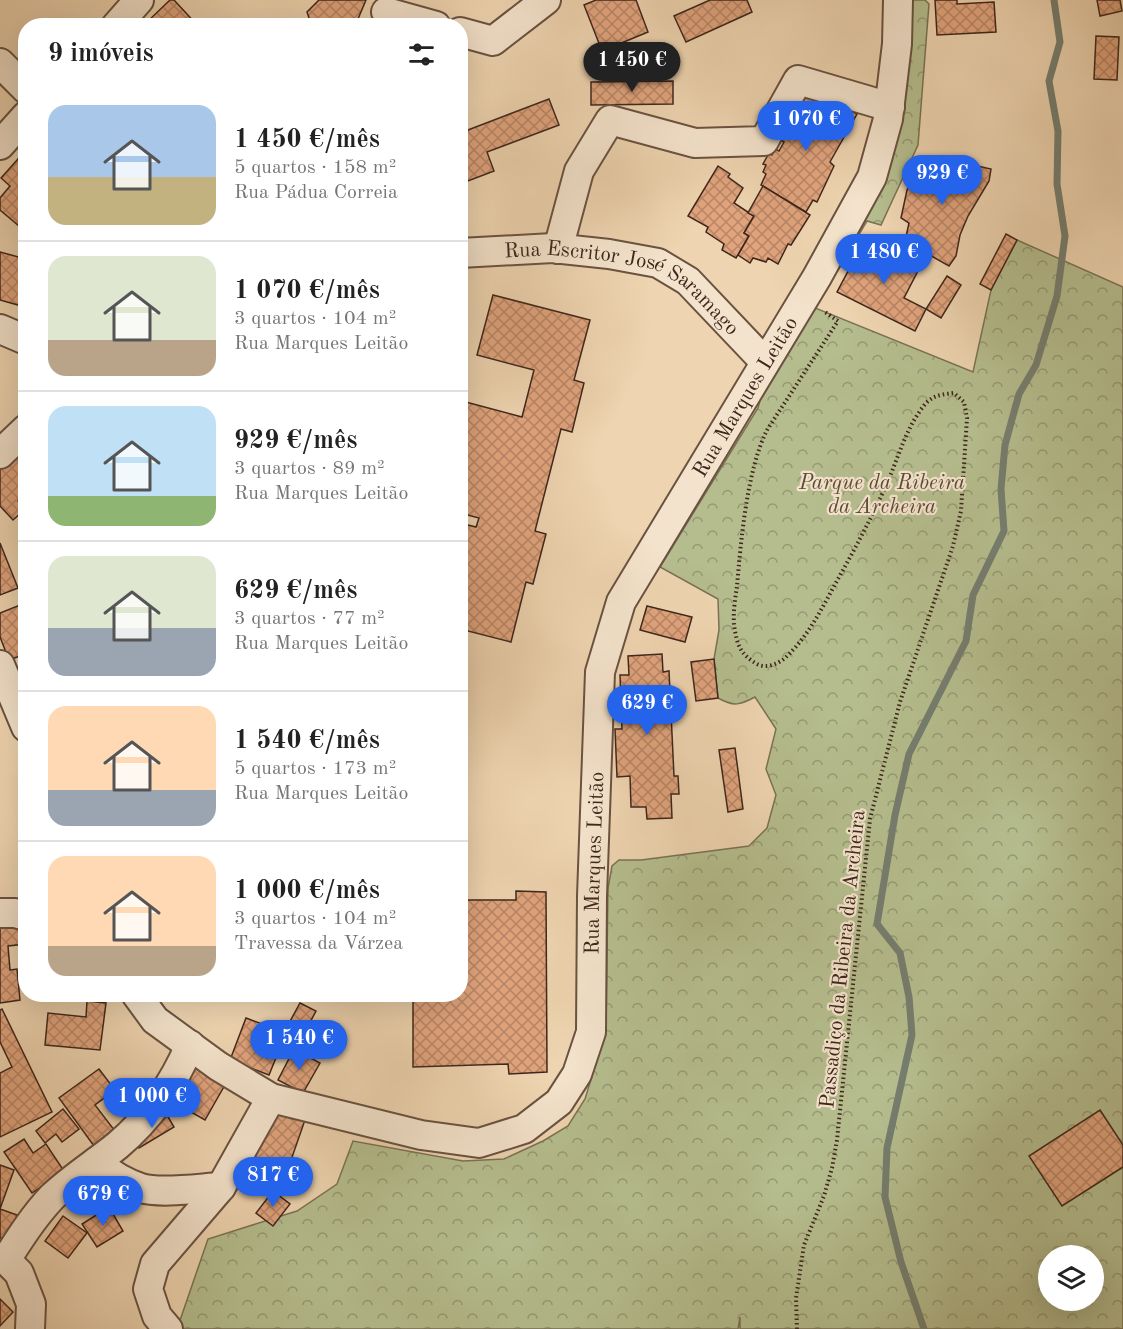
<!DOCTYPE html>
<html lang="pt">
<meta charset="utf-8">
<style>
:root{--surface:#fff;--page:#f2f2f2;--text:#222;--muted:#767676;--line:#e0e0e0;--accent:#2563eb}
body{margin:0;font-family:"Old Standard TT",serif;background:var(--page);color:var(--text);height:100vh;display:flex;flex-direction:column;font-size:22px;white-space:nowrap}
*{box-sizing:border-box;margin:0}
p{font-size:20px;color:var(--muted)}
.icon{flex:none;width:33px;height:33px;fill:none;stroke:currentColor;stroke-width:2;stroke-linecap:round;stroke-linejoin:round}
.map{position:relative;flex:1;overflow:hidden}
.drawer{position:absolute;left:18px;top:18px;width:450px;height:984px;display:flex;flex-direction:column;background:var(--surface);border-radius:24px;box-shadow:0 6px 24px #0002}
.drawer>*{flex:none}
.tools{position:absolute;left:1038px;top:1245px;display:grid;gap:12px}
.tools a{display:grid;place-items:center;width:66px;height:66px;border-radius:50%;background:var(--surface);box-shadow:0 6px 24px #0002;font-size:30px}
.price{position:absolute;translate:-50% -51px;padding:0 14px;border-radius:21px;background:var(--accent);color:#fff;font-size:20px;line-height:39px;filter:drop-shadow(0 2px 3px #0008)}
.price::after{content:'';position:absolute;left:50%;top:36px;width:18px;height:14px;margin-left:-9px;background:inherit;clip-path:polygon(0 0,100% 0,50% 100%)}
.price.current{background:#222;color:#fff}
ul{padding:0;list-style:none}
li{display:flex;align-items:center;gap:18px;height:150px;padding:0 30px}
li+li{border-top:2px solid var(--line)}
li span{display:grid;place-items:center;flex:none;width:168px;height:120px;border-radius:18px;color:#555}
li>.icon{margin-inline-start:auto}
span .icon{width:72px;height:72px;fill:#fffc;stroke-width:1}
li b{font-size:26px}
h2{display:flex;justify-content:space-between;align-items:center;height:72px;padding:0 30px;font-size:26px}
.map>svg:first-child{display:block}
</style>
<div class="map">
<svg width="1123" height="1329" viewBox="0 0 1123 1329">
<defs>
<pattern id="forest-crowns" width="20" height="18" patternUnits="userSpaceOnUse" patternTransform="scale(1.5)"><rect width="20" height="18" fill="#b5bd8e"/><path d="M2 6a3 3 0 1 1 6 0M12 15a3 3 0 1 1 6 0" fill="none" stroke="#959973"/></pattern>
<pattern id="building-cross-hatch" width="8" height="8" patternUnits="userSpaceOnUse" patternTransform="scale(1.5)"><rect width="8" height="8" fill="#e1a47d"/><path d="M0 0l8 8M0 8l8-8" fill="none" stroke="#b88566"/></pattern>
</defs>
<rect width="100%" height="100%" fill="#eed4b0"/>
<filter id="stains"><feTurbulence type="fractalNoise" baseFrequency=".00333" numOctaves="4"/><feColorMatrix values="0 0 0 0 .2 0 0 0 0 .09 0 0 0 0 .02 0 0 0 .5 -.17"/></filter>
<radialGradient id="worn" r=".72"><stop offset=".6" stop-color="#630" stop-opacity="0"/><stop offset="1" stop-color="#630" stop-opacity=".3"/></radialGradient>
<path fill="url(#forest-crowns)" stroke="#7a7255" stroke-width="1.5" fill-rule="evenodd" d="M894 0H925L929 4 918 145 881 225 867 221 815 308 973 372 991 290 1017 240 1123 287V1329H740V1317L738 1329H177L208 1239 297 1211 337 1184 353 1141 463 1161 504 1159 543 1141 568 1126 585 1099 606 1030 608 888 612 866 619 860H641L749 846 767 828 776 795 766 769 776 729 755 697C740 705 734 707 718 698L714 659 719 630 718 599 660 567 758 408 761 397 879 181ZM1048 1256H1094V1300H1048Z"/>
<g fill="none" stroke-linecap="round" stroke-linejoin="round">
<path stroke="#757e6f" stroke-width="7" d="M924 1329 901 1262 885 1197 887 1148 912 1035 909 997 900 953 877 924 895 815 909 754 966 641 973 595 1004 531 1001 489 1005 445 1019 394 1036 365 1057 296 1065 236 1057 184 1058 131 1049 81 1060 42 1054 0"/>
</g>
<g fill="url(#building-cross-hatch)" stroke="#3e261c" stroke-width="1.5">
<path d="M170 0H174L198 26H150L147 22Z"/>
<path d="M319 0H366L355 26H305L310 21 307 12Z"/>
<path d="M596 0H636L648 32 602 51 584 5Z"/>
<path d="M710 0H747L752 12 686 42 674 16Z"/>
<path d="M935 0H957V4L994 2 996 32 937 35Z"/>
<path d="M1097 0H1120L1122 11 1100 16Z"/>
<path d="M1096 36 1119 37 1117 80 1094 79Z"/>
<path d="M673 81V104L591 105V82Z"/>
<path d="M802 92 836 113 840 105 857 114 830 162 834 166 817 202 813 200 806 212 761 185 766 174 763 172 766 165 763 164 769 153 772 155 775 149 779 151 784 142 779 139Z"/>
<path d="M549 99 559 125 487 152 494 171 460 184V133Z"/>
<path d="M26 150V232L0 210V198L10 186 1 178Z"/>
<path d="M942 158 991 169 989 181 968 216 960 235 956 256 949 266 905 241 909 223 901 218 907 190 921 165 935 168Z"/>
<path d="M718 166 730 174 728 177 743 188 734 203 754 216 744 233 749 236 736 258 722 250 724 244 706 232 708 227 688 216Z"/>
<path d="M763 186 810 215 791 245 788 244 778 264 768 258 766 262 753 258 750 263 738 255 749 236 744 233 754 216 748 213Z"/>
<path d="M1006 234 1017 240 991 290 980 284Z"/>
<path d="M874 241 921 265 904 298 926 309 915 331 837 292 854 260 862 264Z"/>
<path d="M0 252 26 259V278L18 305 0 300Z"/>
<path d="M947 276 961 285 941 318 926 309Z"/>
<path d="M493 295 590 320 574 380 584 383 572 432 561 429 535 531 546 534 533 584 526 582 511 642 460 629V558L463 559 465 554 460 552V523L476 527 479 518 460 513 462 401 522 417 534 370 477 355Z"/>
<path d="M26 442V494L18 501 23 511 13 520 0 506V467Z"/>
<path d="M0 543 18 588 0 595Z"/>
<path d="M25 603 26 654 9 660 0 637V613Z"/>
<path d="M647 606 692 617 685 642 640 630Z"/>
<path d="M662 654 663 672 669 671 674 776H678L679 794H671L672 818 647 819 646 807H631L630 776 617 777 615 729H622L620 675H629L628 656Z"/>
<path d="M714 659 718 698 696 701 691 662Z"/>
<path d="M735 748 743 809 728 812 719 750Z"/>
<path d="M516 891 546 892 547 1072 509 1074 508 1064 413 1067V994H460V900H516Z"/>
<path d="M26 921V944L8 946 10 970 17 969 20 1000 0 1003V923Z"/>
<path d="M87 1001 106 1003 100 1050 45 1045 48 1013 86 1017Z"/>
<path d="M300 1003 316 1011 298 1045 282 1036Z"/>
<path d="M2 1009 52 1112 0 1137V1073L12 1067 0 1042V1010Z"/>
<path d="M246 1018 286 1033 269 1075 230 1060Z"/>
<path d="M294 1049 320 1063 303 1093 278 1080Z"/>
<path d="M194 1065 226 1083 205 1120 173 1102Z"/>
<path d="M99 1069 115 1090 95 1105 115 1131 94 1146 59 1098Z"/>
<path d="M273 1104 306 1117 290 1163 302 1167 295 1187 271 1179 268 1187 245 1179Z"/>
<path d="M63 1109 79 1129 62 1142 56 1134 45 1143 36 1131Z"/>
<path d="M164 1110 174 1127 139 1148 129 1131Z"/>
<path d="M1100 1110 1123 1145V1167L1062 1206 1029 1156Z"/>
<path d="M24 1139 33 1153 46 1144 64 1171 32 1193 4 1152Z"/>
<path d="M0 1165 14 1170 0 1209 17 1215 9 1241 0 1238Z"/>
<path d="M273 1191 290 1204 273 1226 256 1213Z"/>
<path d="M109 1207 123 1231 97 1247 82 1224Z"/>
<path d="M63 1216 87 1233 68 1258 45 1241Z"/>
<path d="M0 1299 13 1312 0 1326Z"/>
</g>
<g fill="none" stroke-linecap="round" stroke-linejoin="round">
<g stroke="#6a5241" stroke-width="32">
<g id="minor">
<path d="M386 12 436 26"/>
<path d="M116 26 139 0"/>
<path d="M460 32 493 41 546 0"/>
<path d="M0 63 26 89"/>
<path d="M0 145 26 116"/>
<path d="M558 249 579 171 610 120 695 143 764 141 798 80 890 107"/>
<path id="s1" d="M460 253 553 248 609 254 658 263 688 281 765 362"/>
<path d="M0 329 26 340"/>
<path d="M0 454 26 429"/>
<path d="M0 665 26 727"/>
<path d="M0 913H15L26 916"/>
<path id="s2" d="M136 994 155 1020 218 1066 271 1098 421 1135 479 1143 524 1129 559 1102 577 1074 591 1032 592 896 600 672 621 602 817 277 872 177 888 119 897 44 898 0"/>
<path d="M96 1162C109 1173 125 1183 141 1188 160 1194 201 1188 221 1187"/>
<path d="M0 1259 6 1260C20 1238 34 1216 52 1197 72 1178 96 1163 118 1145 151 1117 173 1085 190 1045"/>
<path d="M6 1260 19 1273 31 1304 30 1329"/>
<path d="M168 1329 157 1316 148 1289 155 1264 221 1187 271 1098"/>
</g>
</g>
<path stroke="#3e261c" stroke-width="4" stroke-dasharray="1.5 3" stroke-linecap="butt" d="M797 1329 796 1298 804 1245 824 1196 832 1168 837 1140 870 819 900 702 953 546 961 511 967 418 964 402 954 393C937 395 930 396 920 411 905 432 898 458 888 481 873 515 856 547 838 579 823 606 809 636 785 658 778 664 766 669 757 664 742 655 738 648 735 631 732 617 735 600 737 586 741 540 747 470 767 430L838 321 825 312"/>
<use href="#minor" stroke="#f4e3cc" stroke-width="28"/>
</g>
<g text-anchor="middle" stroke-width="4.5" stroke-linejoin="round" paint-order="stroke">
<g font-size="21" fill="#3e261c" stroke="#f4e3cc">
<text dy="7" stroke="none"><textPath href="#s1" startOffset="174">Rua Escritor José Saramago</textPath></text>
<text dy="7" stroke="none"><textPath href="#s2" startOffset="1227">Rua Marques Leitão</textPath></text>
<text dy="7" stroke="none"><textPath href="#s2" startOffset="723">Rua Marques Leitão</textPath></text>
<text transform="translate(842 959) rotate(-84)" y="7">Passadiço da Ribeira da Archeira</text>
</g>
<g font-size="21" font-style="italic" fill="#5c4c38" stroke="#f4e3cc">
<text x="882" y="489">Parque da Ribeira<tspan x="882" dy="24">da Archeira</tspan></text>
</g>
</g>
<rect width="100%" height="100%" filter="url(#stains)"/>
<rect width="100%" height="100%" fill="url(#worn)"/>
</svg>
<div class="tools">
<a><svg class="icon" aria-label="layers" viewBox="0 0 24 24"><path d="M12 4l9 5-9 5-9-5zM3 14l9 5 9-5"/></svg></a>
</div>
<b class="price current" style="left:632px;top:93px">1 450 €</b>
<b class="price" style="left:806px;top:152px">1 070 €</b>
<b class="price" style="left:942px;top:206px">929 €</b>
<b class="price" style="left:884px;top:285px">1 480 €</b>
<b class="price" style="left:647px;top:736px">629 €</b>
<b class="price" style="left:299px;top:1071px">1 540 €</b>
<b class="price" style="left:152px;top:1129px">1 000 €</b>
<b class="price" style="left:273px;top:1208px">817 €</b>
<b class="price" style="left:103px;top:1227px">679 €</b>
<section class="drawer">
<h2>9 imóveis<svg class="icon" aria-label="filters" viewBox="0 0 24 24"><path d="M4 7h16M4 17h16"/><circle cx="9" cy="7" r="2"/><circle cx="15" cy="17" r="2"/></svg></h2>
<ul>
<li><span style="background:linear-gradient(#a9c7e8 60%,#c2b280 0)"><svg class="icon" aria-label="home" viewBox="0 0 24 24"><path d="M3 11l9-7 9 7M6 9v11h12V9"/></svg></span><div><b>1 450 €/mês</b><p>5 quartos · 158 m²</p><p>Rua Pádua Correia</p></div></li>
<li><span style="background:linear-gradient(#dfe7d0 70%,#b9a48a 0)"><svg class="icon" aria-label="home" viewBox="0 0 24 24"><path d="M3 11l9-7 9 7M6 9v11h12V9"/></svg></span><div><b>1 070 €/mês</b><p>3 quartos · 104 m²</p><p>Rua Marques Leitão</p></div></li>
<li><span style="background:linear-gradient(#bfe0f5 75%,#8fb573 0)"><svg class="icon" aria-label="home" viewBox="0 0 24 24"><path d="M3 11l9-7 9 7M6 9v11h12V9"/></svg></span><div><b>929 €/mês</b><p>3 quartos · 89 m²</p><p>Rua Marques Leitão</p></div></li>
<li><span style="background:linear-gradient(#dfe7d0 60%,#9aa5b1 0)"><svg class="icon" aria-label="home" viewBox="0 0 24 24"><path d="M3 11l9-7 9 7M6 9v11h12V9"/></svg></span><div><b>629 €/mês</b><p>3 quartos · 77 m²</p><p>Rua Marques Leitão</p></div></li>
<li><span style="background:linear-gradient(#ffd9b3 70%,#9aa5b1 0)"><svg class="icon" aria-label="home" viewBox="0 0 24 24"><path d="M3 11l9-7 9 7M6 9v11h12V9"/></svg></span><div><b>1 540 €/mês</b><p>5 quartos · 173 m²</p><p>Rua Marques Leitão</p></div></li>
<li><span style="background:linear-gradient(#ffd9b3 75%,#b9a48a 0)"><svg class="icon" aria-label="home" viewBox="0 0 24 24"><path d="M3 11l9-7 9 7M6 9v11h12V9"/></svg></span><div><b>1 000 €/mês</b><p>3 quartos · 104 m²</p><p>Travessa da Várzea</p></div></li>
</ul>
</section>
</div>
